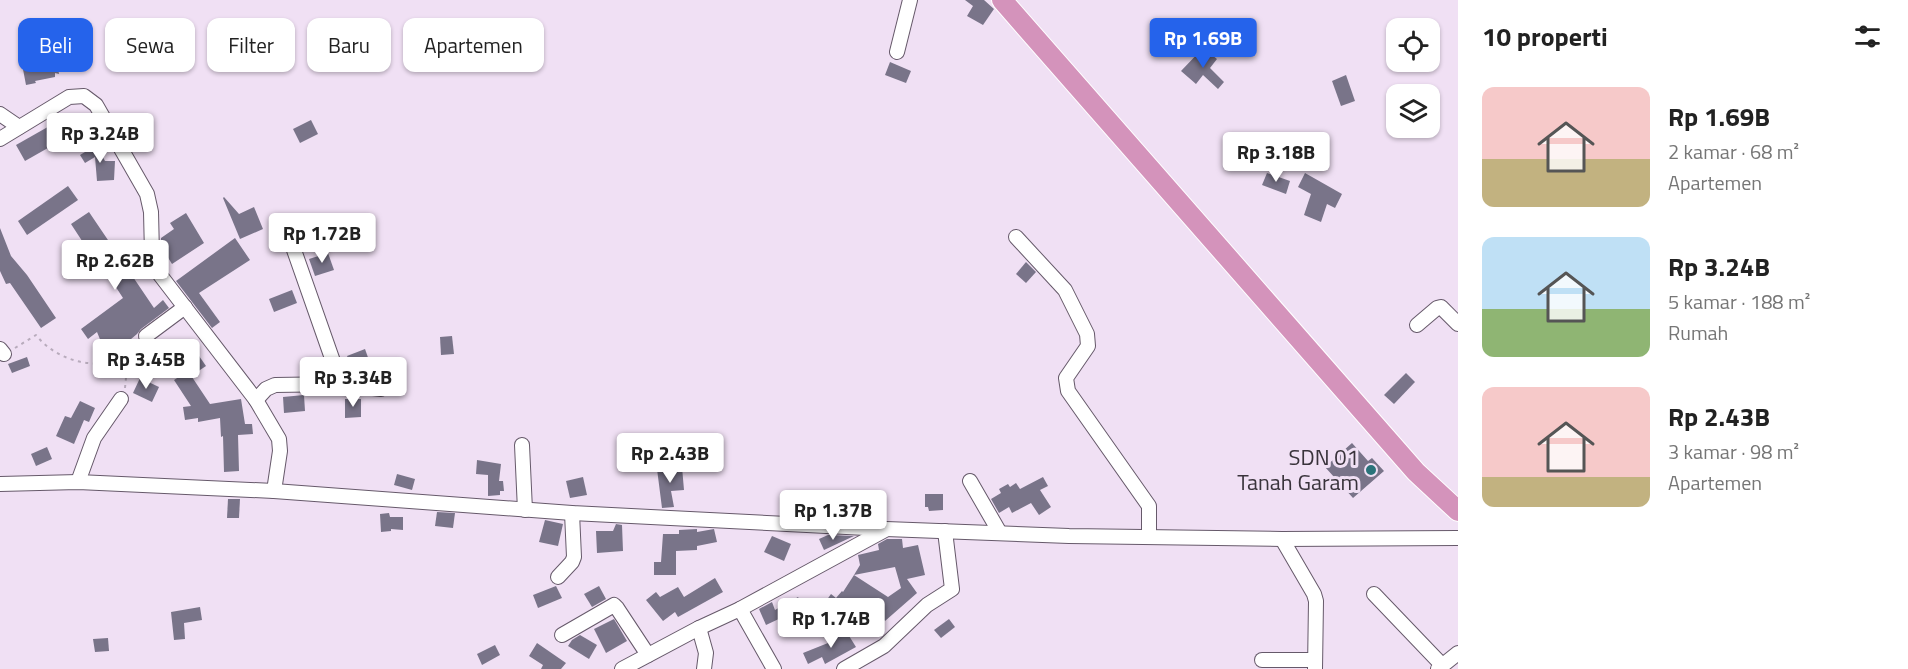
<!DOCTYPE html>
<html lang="id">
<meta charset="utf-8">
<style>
:root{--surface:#fff;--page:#f2f2f2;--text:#222;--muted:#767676;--accent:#2563eb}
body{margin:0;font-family:"Titillium Web",sans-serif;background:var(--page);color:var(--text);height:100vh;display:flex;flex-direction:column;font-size:22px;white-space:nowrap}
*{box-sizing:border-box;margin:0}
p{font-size:20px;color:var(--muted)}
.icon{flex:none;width:33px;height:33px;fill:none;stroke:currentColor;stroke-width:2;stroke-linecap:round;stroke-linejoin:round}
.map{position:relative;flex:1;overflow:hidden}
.panel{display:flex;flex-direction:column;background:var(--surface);width:450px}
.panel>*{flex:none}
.hud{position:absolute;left:18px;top:18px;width:570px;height:54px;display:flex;gap:12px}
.tools{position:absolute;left:1386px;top:18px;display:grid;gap:12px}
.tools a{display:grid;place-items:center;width:54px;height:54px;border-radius:12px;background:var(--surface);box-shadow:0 2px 4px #0004;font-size:30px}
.price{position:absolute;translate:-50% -51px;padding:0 14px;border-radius:6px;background:#fff;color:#222;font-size:20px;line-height:39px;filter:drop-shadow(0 2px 3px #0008)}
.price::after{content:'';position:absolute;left:50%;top:36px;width:18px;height:14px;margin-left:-9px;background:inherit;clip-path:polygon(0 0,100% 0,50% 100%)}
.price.selected{background:var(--accent);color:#fff}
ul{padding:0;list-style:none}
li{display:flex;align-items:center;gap:18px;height:150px;padding:0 24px}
li span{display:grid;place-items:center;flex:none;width:168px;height:120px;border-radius:12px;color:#555}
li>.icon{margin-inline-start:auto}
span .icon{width:72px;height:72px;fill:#fffc;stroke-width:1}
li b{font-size:26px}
h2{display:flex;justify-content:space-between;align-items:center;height:72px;padding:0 24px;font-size:26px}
.tag{padding:0 21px;border-radius:12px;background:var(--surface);box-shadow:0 2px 4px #0004;font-size:21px;line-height:54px}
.tag.selected{background:var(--accent);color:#fff}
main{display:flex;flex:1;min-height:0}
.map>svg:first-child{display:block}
</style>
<main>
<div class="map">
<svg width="1458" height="669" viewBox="0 0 1458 669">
<rect width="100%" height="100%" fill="#f0e0f4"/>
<g fill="#797489">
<path d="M965 0H984L994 9 983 25 967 16 973 6Z"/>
<path d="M1203 48 1217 59 1210 68 1224 82 1218 89 1203 75 1196 84 1181 71Z"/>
<path d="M55 53 59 74 55 73V77L35 81 36 83 26 85 22 64 40 60 39 56Z"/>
<path d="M890 62 911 71 906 83 885 75Z"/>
<path d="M1346 75 1355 101 1341 106 1332 81Z"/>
<path d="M311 120 318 134 300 143 293 129Z"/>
<path d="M53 124 62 140 25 161 16 145Z"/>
<path d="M95 143 105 161H115L114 180 97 181 95 157 85 163 80 155 95 146Z"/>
<path d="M1267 173 1290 181 1286 194 1262 185Z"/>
<path d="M1305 173 1342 194 1335 208 1327 204 1321 222 1304 215 1311 194 1298 187Z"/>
<path d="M68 186 78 200 27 235 18 221Z"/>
<path d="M224 197 239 214 254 207 263 229 240 239 223 198Z"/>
<path d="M89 212 154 308 163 300 169 308 141 329 137 334 124 345 125 347 106 354 97 332 88 339 81 329 123 298 97 258 94 259 93 258 83 265 75 254 86 247 71 224Z"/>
<path d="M186 213 204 243 172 264 161 246V238L174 229 170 223Z"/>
<path d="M0 228 11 256 27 275 56 318 41 328 10 283 6 284 0 271Z"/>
<path d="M235 238 250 260 199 293 220 322 212 328 176 281Z"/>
<path d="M328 253 334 270 315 276 309 259Z"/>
<path d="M1026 262 1036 272 1026 283 1016 274Z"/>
<path d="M292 290 297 303 274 312 269 299Z"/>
<path d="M452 336 454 354 441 355 440 337Z"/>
<path d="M188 340 206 366 194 374 176 349Z"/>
<path d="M365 349 371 366 354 373 347 356Z"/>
<path d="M27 357 30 366 12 373 8 364Z"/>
<path d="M188 371 210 404 241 399 245 424H252L253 434 238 435 239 471 224 472 223 436 221 437 220 418 198 422V418L185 420 183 407 191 406 174 380Z"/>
<path d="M1406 373 1415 382 1394 404 1384 395Z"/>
<path d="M140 378 159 387 152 402 133 393Z"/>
<path d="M304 395 305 411 284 413 283 397Z"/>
<path d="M345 399H361V417L345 418Z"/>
<path d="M80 401 95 408 89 422 84 420 74 444 56 436 65 416 71 418Z"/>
<path d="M1352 443 1368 461 1372 458 1384 471 1353 498 1325 467Z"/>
<path d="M47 447 52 459 36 466 31 454Z"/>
<path d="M477 460 501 464 499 481H503L504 491H500V495L488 496V475L476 474Z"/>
<path d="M682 467 684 490 671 491 674 507 662 508 657 469Z"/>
<path d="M397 474 415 479 412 490 394 485Z"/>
<path d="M583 477 587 495 570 498 566 481Z"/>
<path d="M1043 477 1048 486 1040 490 1051 507 1039 515 1031 503 1012 513 1009 507 999 513 991 499 1001 493 999 489 1008 484 1010 487 1016 483 1020 489Z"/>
<path d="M925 494H943V510L929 511 928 507H925Z"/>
<path d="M228 499H240L239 518H227Z"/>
<path d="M437 512 455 513 453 528 435 526Z"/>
<path d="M389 513 390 517H403V530L391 529V531L381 532 380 514Z"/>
<path d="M545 520 563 524 558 546 539 542Z"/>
<path d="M616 524 622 525 623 551 597 553 596 531H613Z"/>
<path d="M697 529V532L714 529 717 542 697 546V550L676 551V575H654V562H661L663 534H679V530Z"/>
<path d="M828 535 854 536 824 550 819 539Z"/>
<path d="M772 536 791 544 784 561 764 552Z"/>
<path d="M887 539H902L903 548 918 545 925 575 907 579 917 593 885 621 876 610 858 599 844 619 830 609 832 605 826 601 831 594 836 598 842 591 843 592 854 575 888 597 901 588 895 567 854 575 860 565 858 555 879 550 878 544Z"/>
<path d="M715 578 723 592 678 617 675 612 663 621 646 600 656 592 660 597 678 587 684 597Z"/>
<path d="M556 586 562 598 538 608 533 595Z"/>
<path d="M599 586 606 599 592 607 584 594Z"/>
<path d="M798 597 808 614 788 626 783 617 766 625 759 609 772 602 775 610Z"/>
<path d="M200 607 202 620 184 623 185 639 174 640 171 612Z"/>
<path d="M614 619 627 641 606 653 594 629Z"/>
<path d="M949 619 955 627 941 638 934 630Z"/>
<path d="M846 631 856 647 825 664 822 657 808 664 803 653 833 641 832 639Z"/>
<path d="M580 635 597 645 589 659 568 646 572 640Z"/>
<path d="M108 638 109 651 95 652 93 639Z"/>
<path d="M537 643 566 663 561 669H541L543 665 529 656Z"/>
<path d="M495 645 500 655 482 665 477 654Z"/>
</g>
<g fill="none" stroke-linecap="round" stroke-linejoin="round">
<g stroke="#66596a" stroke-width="16">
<g id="minor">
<path d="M897 52 910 0"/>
<path d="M0 114 19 127"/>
<path d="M0 139 69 97 84 96 96 105 147 194 151 212 152 254 153 263 157 271 256 400 279 439 280 451 274 491"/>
<path d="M1016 237 1065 290 1087 334 1088 346 1066 378 1068 391 1149 506V537"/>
<path d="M1417 325 1437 308 1441 307 1458 324"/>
<path d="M146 336 185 307"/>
<path d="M0 349 4 354"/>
<path d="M341 384 381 389"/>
<path d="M256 400 266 389 275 385 341 384 294 250"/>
<path d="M522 445 525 510"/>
<path d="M970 481 1000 533"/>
<path d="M78 482 94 438 121 399"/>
<path d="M0 484 78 482 274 491 572 513 886 529 1069 536 1282 539 1458 538"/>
<path d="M1282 539 1314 594 1316 601 1315 669"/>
<path d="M558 577 572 562 574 557 572 513"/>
<path d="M1374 594 1442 665"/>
<path d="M740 609 774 669"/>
<path d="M699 628 706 653 704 669"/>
<path d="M562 635 614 605 617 608 648 655"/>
<path d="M1262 660H1314"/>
<path d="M622 669 699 628 740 609 885 530"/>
<path d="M844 669 884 646 927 605 952 589 945 531"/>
<path d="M1438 669 1458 653"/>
</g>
</g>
<g stroke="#fff" stroke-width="22">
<path id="highway" d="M1002 0 1416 472 1458 511"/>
</g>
<g stroke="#b8abbc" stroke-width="2" stroke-dasharray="3 4.5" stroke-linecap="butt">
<path d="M15 348 36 335C51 355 83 368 108 362 115 360 122 353 128 350"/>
<path d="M125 388 129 346 137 342"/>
</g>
<use href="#minor" stroke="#fff" stroke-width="14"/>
<use href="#highway" stroke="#d493bb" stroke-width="20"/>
</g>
<circle fill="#2a747a" stroke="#f0e0f4" stroke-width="2" cx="1371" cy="470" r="6"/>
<g text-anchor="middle" stroke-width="6" stroke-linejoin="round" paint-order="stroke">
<g font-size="22" fill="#39333b" stroke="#f0e0f4" text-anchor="end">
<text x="1359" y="465">SDN 01<tspan x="1359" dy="25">Tanah Garam</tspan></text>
</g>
</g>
</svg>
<div class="tools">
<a><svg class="icon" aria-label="locate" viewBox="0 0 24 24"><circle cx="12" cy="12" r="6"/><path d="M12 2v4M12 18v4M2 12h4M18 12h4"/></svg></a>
<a><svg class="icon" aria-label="layers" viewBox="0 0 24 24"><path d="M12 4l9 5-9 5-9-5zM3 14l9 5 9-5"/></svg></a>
</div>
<b class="price selected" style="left:1203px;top:69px">Rp 1.69B</b>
<b class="price" style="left:100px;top:164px">Rp 3.24B</b>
<b class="price" style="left:1276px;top:183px">Rp 3.18B</b>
<b class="price" style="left:322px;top:264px">Rp 1.72B</b>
<b class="price" style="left:115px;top:291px">Rp 2.62B</b>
<b class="price" style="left:146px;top:390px">Rp 3.45B</b>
<b class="price" style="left:353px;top:408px">Rp 3.34B</b>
<b class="price" style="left:670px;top:484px">Rp 2.43B</b>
<b class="price" style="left:833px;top:541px">Rp 1.37B</b>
<b class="price" style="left:831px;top:649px">Rp 1.74B</b>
<div class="hud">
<a class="tag selected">Beli</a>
<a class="tag">Sewa</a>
<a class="tag">Filter</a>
<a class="tag">Baru</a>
<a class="tag">Apartemen</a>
</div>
</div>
<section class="panel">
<h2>10 properti<svg class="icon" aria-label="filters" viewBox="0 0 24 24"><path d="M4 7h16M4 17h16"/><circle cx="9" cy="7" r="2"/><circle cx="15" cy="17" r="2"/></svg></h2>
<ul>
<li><span style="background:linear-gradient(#f6c9c9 60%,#c2b280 0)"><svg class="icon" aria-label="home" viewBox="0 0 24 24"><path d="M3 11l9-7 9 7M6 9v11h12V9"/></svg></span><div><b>Rp 1.69B</b><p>2 kamar · 68 m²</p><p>Apartemen</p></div></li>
<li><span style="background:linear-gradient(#bfe0f5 60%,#8fb573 0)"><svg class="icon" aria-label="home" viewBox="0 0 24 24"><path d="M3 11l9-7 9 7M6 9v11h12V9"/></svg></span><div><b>Rp 3.24B</b><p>5 kamar · 188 m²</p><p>Rumah</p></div></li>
<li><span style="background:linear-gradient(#f6c9c9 75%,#c2b280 0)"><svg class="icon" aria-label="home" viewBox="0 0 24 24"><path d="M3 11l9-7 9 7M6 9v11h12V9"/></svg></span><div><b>Rp 2.43B</b><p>3 kamar · 98 m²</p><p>Apartemen</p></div></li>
</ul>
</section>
</main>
